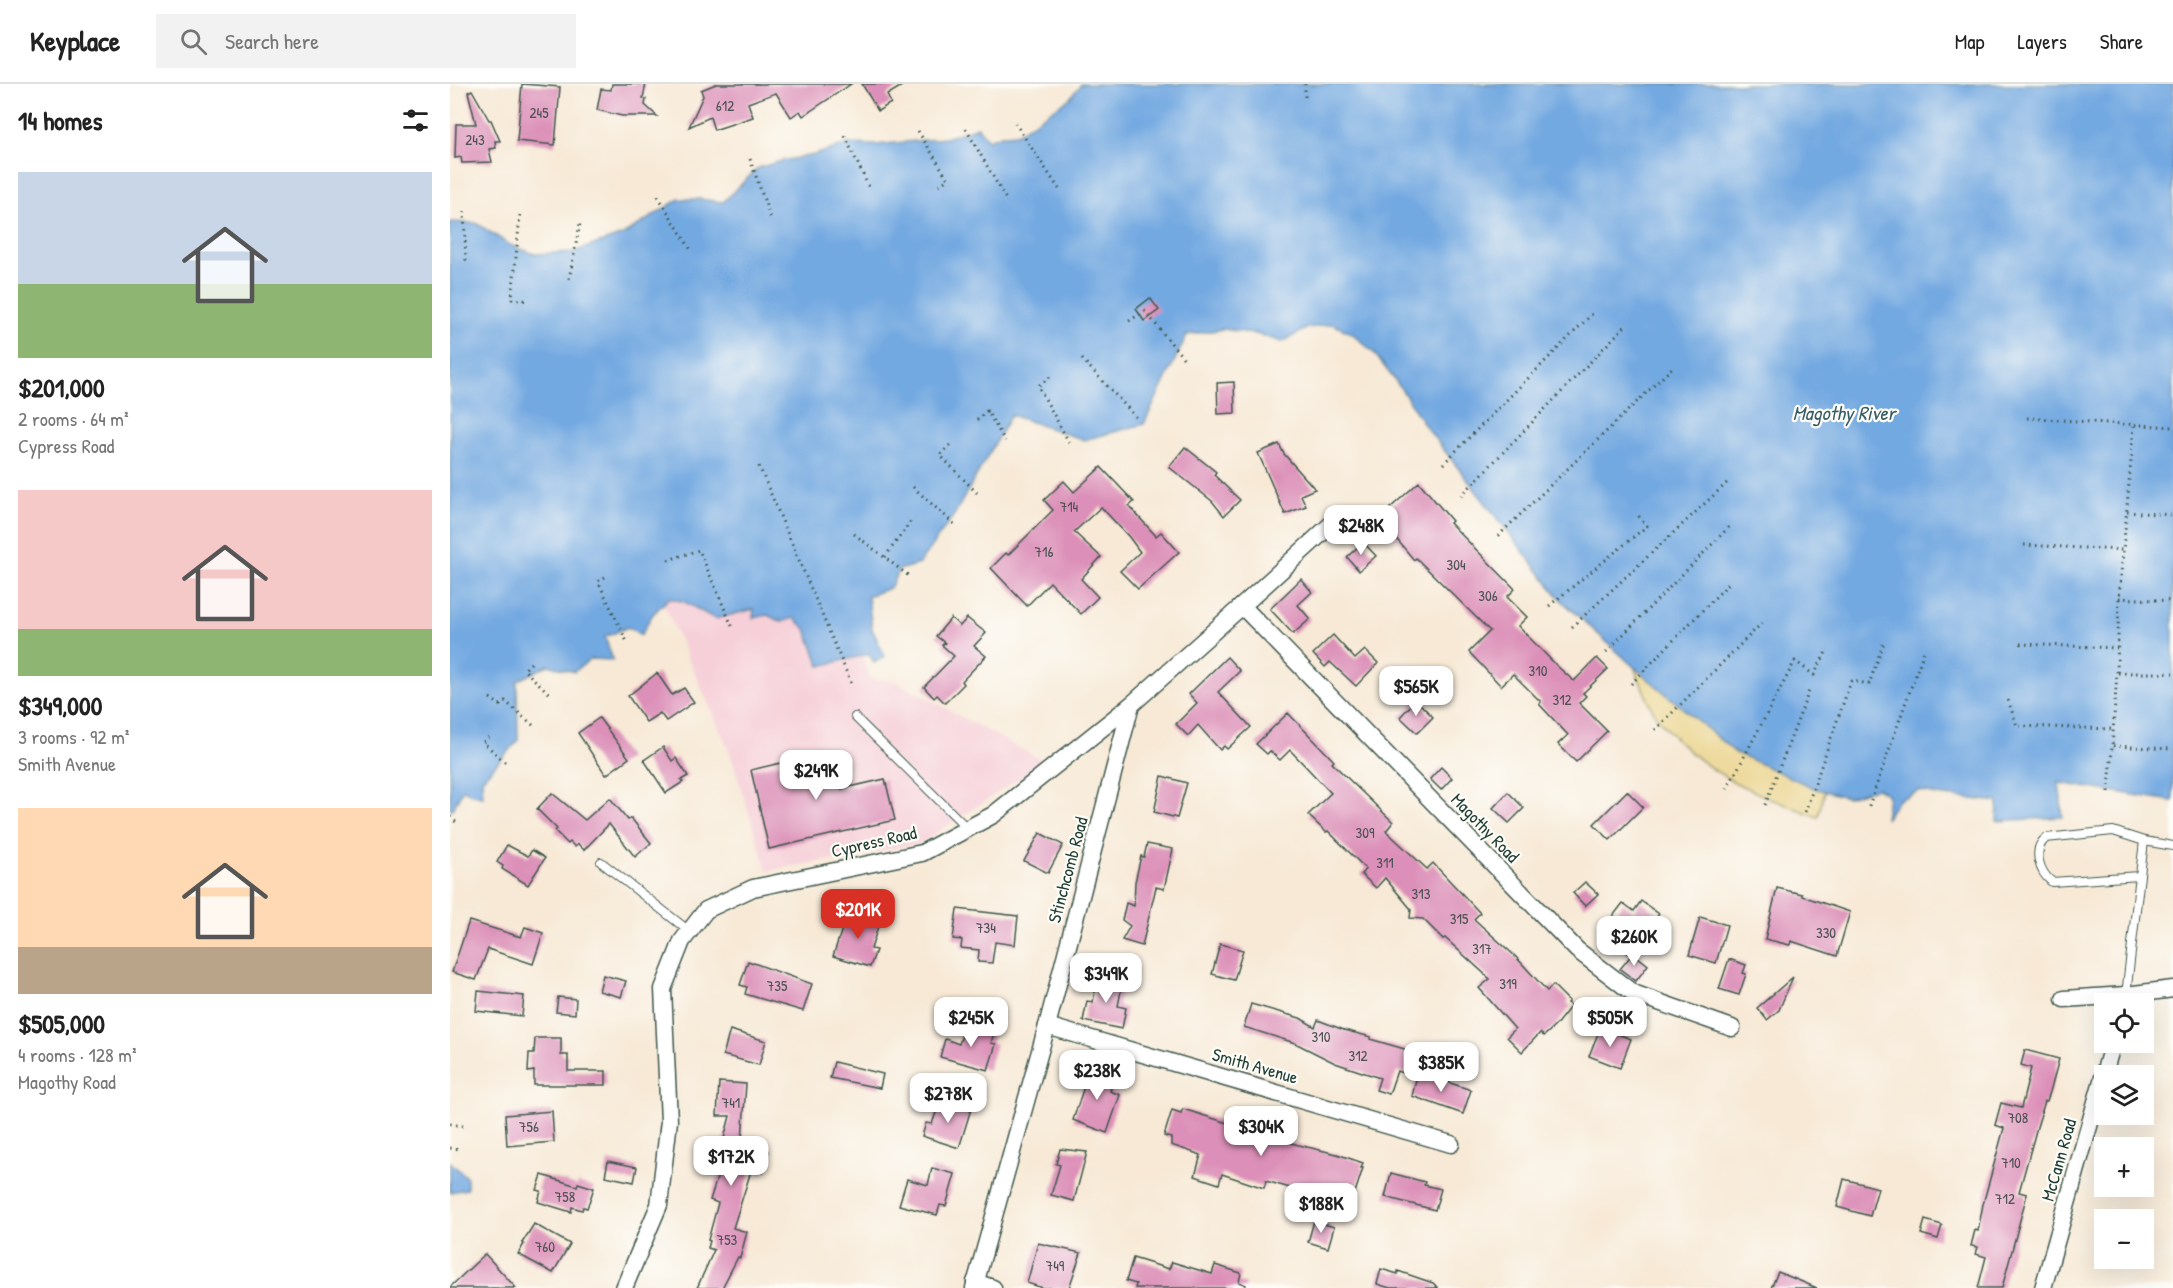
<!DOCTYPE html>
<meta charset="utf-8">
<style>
:root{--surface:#fff;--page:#f2f2f2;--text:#222;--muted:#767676;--line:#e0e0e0;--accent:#d93025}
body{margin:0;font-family:"Patrick Hand",sans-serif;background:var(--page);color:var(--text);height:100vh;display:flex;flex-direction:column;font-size:22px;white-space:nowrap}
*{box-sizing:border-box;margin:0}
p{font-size:20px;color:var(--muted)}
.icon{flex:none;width:33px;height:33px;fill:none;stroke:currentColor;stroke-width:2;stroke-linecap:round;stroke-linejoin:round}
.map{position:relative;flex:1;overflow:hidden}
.drawer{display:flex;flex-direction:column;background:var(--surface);width:450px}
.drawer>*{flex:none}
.tools{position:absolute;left:1644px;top:909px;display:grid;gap:12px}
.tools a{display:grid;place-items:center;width:60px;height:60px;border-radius:0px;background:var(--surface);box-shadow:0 6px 24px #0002;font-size:30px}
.price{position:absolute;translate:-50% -51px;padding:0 14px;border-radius:12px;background:#fff;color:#222;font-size:20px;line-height:39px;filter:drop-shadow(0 2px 3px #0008)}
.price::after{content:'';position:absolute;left:50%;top:36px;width:18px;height:14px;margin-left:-9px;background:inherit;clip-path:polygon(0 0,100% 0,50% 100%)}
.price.on{background:var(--accent);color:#fff}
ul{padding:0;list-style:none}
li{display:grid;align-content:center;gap:12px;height:318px;padding:0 18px}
li span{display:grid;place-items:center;height:186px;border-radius:0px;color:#555}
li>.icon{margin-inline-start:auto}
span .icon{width:108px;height:108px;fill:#fffc;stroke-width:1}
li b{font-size:26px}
h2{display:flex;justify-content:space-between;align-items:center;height:72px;padding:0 18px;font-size:26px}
header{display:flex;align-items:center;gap:36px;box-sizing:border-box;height:84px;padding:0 30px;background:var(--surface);border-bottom:2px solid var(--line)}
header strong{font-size:28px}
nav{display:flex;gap:33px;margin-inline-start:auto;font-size:21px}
.search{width:420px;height:54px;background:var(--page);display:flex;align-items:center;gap:15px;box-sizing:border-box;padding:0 21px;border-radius:0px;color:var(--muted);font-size:22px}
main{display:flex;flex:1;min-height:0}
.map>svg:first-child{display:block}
</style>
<header>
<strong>Keyplace</strong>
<div class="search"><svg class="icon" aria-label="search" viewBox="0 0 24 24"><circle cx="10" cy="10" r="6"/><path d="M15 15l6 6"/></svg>Search here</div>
<nav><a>Map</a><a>Layers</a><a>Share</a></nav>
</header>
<main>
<section class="drawer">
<h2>14 homes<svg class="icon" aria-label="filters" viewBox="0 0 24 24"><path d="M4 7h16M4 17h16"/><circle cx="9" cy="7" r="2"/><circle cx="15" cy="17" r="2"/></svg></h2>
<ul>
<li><span style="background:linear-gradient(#c9d6e8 60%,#8fb573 0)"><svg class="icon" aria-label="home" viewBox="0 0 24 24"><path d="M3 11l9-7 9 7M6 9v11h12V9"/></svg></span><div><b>$201,000</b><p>2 rooms · 64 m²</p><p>Cypress Road</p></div></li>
<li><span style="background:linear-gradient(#f6c9c9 75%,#8fb573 0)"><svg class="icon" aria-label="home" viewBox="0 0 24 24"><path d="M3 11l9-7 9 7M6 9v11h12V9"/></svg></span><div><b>$349,000</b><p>3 rooms · 92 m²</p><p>Smith Avenue</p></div></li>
<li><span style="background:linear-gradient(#ffd9b3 75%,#b9a48a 0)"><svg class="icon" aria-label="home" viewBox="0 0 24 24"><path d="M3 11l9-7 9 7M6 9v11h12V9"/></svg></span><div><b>$505,000</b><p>4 rooms · 128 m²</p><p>Magothy Road</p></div></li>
</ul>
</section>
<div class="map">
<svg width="1723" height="1204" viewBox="0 0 1723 1204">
<rect width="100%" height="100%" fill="#fdfcf7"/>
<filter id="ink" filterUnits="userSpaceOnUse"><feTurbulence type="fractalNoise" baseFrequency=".0167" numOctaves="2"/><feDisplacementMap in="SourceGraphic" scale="12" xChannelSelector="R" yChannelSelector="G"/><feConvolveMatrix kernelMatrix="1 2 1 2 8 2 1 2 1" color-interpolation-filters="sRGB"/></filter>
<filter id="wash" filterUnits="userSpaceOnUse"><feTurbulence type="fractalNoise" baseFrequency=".008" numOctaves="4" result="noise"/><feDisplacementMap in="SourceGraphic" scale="24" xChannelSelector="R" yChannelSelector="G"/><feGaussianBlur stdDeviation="1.35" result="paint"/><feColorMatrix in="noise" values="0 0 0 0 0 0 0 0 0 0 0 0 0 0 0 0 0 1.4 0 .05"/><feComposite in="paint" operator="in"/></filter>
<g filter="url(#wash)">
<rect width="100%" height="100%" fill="#f7e9d6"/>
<path fill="#f6cfd8" d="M327 325 420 595 445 597 595 678 469 760 317 787 279 666 187 460Z"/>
<path fill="#eeda9e" stroke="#868c69" stroke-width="1.5" d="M1184 583 1286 669 1375 707 1368 733C1302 708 1252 691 1207 633 1198 620 1191 598 1184 583Z"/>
<g fill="#73a9e1" stroke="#49738a" stroke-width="1.5">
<path d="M631 0H1723V717L1609 699 1613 733 1547 737 1548 718 1486 711 1469 707 1448 716 1435 735 1438 711 1427 704 1397 713 1366 705 1286 669 1184 583 1112 517 976 343 950 303 924 269 903 250 883 240 858 244 832 258 806 250 773 245 737 251 694 340 634 356 561 331 504 431 469 480 449 486 440 504 418 512 422 545 435 572 424 579 419 570 370 582 356 545 344 534 332 538 317 531 303 534 304 525 265 535 235 518 219 514 203 530 191 551 178 543 155 553 163 576 141 575 124 588 98 581 67 597 68 657 32 695 33 712 22 710 13 705 3 725H0V138L26 139 60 161 85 170 123 168 173 151 229 115H250L273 118 308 84 331 77 364 71 398 60 425 61 495 54 528 43 538 56 551 51 566 50 620 14Z"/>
<path d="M0 1078 17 1093V1105L0 1108Z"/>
</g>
<g id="blocks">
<g fill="#dc8fb8">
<path d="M72 0 110 3 105 61 67 57Z"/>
<path d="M162 0H196L193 14 196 15 195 21 207 32H172L147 26 151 5 161 6Z"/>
<path d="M266 0H401L353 32 350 27 341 33 326 9 298 19 303 33 264 46 260 33 239 43 253 12 251 6Z"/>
<path d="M412 0H455L437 11 441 19 428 27Z"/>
<path d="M22 6 39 36H41L50 57H45L46 64 39 65 42 78 12 79 11 73 5 74 6 40H26L18 8Z"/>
<path d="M700 214 709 226 694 237 686 225Z"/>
<path d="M784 298 785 329 768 330 767 299Z"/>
<path d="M829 360 834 370 865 405 851 411 856 422 835 430 808 369Z"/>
<path d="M735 363 766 388 764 391 790 416 774 432 762 417 719 383Z"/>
<path d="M651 383 684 418 679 422 706 452 711 448 729 468 688 505 670 487 690 468 679 453 651 423 624 448 651 473 631 495 648 513 631 530 600 498 577 522 541 484 556 469 558 471 603 426 594 416 614 397 624 408Z"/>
<path d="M969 398 1002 437 1000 439 1065 505 1057 513 1077 533 1068 542 1107 582 1124 597 1147 574 1158 585 1133 609 1136 612 1129 619 1157 647 1126 678 1108 660 1118 651 1089 620 1091 618 1063 590 1051 602 1019 568 1040 547 966 474 964 476 929 434Z"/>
<path d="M913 458 926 472 909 487 897 473Z"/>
<path d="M851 495 862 508 848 521 860 535 843 550 820 525Z"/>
<path d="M501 534 510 542 517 534 536 549 524 562 536 572 512 597 514 600 495 619 487 611 484 614 474 603 504 572 492 561 495 559 486 552Z"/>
<path d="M883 551 905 575 915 566 928 579 906 602 880 578 875 583 863 570Z"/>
<path d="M777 573 790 587 768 608 801 643 777 665 774 662 770 666 748 641 738 652 726 640 747 619 739 610Z"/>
<path d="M207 589 222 611 234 604 244 618 216 637 210 629 196 638 178 612Z"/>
<path d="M966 616 983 633 967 649 950 633Z"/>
<path d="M838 629 884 677 882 679 943 738 936 747 977 785 983 779 1030 829 1024 835 1065 872 1097 907 1103 901 1119 917 1117 919 1121 922 1105 942 1094 952 1090 949 1072 968 1057 953 1065 945 1029 904 1040 895 995 854 993 855 973 835 960 834 961 825 935 794 926 804 911 790 916 785 878 747 876 748 858 731 881 709 840 666 830 676 820 667 817 670 806 660Z"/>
<path d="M149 634 179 674 156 691 128 649Z"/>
<path d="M213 663 222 677 226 674 238 692 231 696 233 698 216 709 194 676Z"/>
<path d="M382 667 391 705 435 695 445 736 319 765 301 686Z"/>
<path d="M991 683 1002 694 991 706 980 695Z"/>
<path d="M712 692 737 699 727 734 704 728Z"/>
<path d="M1177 707 1193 723 1160 756 1144 740Z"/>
<path d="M1058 708 1074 724 1059 739 1043 724Z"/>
<path d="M102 709 135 736 160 714 178 736 181 734 201 759 185 773 159 740 134 766 128 760 125 763 120 758 118 760 105 747 107 745 87 725Z"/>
<path d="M590 749 613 761 598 789 574 777Z"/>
<path d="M697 760 723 765 714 805 706 803 692 862 672 856 680 842 672 836 676 819 684 822 685 798 691 772 694 773Z"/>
<path d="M57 761 78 772 82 766 95 774 78 801 52 785 53 782 47 778Z"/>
<path d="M1135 798 1148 810 1135 822 1123 809Z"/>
<path d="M1327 804 1352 810V812L1400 828 1387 872 1341 857 1340 861 1315 855Z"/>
<path d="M1191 817 1209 830 1179 870 1161 856 1167 849 1156 841 1173 819 1184 827Z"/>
<path d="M507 825 568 832 565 861 545 858 542 879 528 878 529 866 511 864 512 856 503 855Z"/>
<path d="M404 828 430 836 421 865 426 866 420 883 383 872 396 833 402 835Z"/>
<path d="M1250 833 1277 841 1266 879 1239 871Z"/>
<path d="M19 837 71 853 75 843 93 849 83 880 38 865 26 896 2 888Z"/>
<path d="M770 860 793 866 784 896 762 890Z"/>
<path d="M1183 869 1198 881 1186 897 1170 885Z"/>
<path d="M1279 875 1296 881 1293 889 1296 890 1289 911 1269 905Z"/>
<path d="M298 877 362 900 353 927 295 910 297 903 290 901Z"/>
<path d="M153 891 176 897 171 913 149 907Z"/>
<path d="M648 892 673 897 668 922 676 924 672 945 633 937 637 917 643 918Z"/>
<path d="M1343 893 1329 926 1317 936 1307 924Z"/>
<path d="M28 907 74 912 72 932 26 927Z"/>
<path d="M108 913 126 915 125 930 106 928Z"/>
<path d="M801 920 850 934 865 943 868 936 894 946 921 953 920 955 972 970 965 992 947 987 939 1010 926 1006 930 994 885 979 845 959 794 943Z"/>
<path d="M516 940 544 949 541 959 546 960 538 986 490 973 495 955 509 960Z"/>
<path d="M280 946 316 957 309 981 273 971Z"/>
<path d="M1149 947 1159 951 1160 947 1181 955 1170 984 1139 972Z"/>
<path d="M85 954H111V971H118V987H156V1001H84V987L78 988 79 969H84Z"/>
<path d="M1575 966 1609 975 1600 1008 1597 1017H1595L1587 1043 1569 1108 1577 1110 1552 1204H1528L1536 1173 1526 1170 1528 1163 1521 1162 1525 1146 1528 1147 1533 1120 1554 1044 1545 1041 1551 1019 1571 1024 1581 984 1571 981Z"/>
<path d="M384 978 433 990 430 1004 380 994Z"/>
<path d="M640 984 665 992 660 1007 670 1011 657 1049 623 1036Z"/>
<path d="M968 988 1021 1006 1013 1030 962 1012Z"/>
<path d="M269 998 296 1000 292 1057 319 1067 313 1089 302 1086 301 1087 283 1144 297 1148 290 1174 288 1173 272 1204H247L264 1166 258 1164 260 1157 258 1156 268 1119 260 1116 272 1079 268 1077 280 1032H267Z"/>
<path d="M491 1015 521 1025 509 1064 472 1052 476 1039 482 1040Z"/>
<path d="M733 1025 787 1042 806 1043 837 1053 836 1058 887 1070 913 1079 911 1084H913L902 1118 858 1104 857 1109 816 1097 814 1104 772 1090 769 1100 745 1092 751 1071 721 1061V1054L714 1052 722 1026 731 1029Z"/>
<path d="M102 1027 104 1058 57 1062 55 1031Z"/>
<path d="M610 1065 637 1068 624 1117 601 1111 610 1081 606 1080Z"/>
<path d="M158 1077 187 1083 184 1098 155 1092Z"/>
<path d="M482 1084 505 1090 496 1122 490 1121 487 1131 449 1121 457 1095 478 1101Z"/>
<path d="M941 1089 975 1098 974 1101 991 1105 985 1126 935 1113Z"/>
<path d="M92 1091 127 1102 128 1099 144 1104 137 1124 133 1123 132 1126 122 1123 121 1128 88 1118 91 1107 87 1106Z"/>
<path d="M1394 1095 1428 1104 1420 1132 1387 1123Z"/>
<path d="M1475 1136 1492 1141 1488 1155 1471 1150Z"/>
<path d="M864 1137 884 1143 878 1164 858 1158Z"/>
<path d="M84 1140 120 1160 103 1189 68 1170 74 1160 72 1159Z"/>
<path d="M588 1159 631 1169 619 1204H593L577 1199Z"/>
<path d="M35 1170 66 1204H0V1203Z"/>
<path d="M683 1174 719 1185 722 1178 762 1190 765 1181 791 1189 789 1198 796 1201 795 1204H685L686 1200 676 1197Z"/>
<path d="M931 1185 948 1190V1187L983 1199 988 1204H940L927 1200Z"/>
<path d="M1328 1188 1367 1204H1321Z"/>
</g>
</g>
</g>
<g filter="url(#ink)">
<use href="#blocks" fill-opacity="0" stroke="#3f574c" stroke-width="1.5"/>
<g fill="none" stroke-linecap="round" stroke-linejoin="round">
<g stroke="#3f574c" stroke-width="10">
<g id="service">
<path d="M405 633 517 744"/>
<path d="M151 778 239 847"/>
<path d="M1689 792 1602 798C1589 788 1582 765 1596 754L1663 747 1694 757"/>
<path d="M1676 911 1694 757 1723 762"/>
</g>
</g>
<g stroke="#3f574c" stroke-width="19">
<g id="minor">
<path d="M792 522 1127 866 1183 909 1282 944"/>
<path d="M1614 915 1676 911 1723 905"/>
<path d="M597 942 1001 1060"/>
<path d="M525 1198 543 1204"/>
<path d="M174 1204 209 1121 219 1037 213 905 232 857 256 826 303 804 472 769 543 731 681 621 792 522 886 436"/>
<path d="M524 1204 597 942 681 621"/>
<path d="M1593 1204 1663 958"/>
</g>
</g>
<g stroke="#3f574c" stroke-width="3" stroke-dasharray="1.5 4.5" stroke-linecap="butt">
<path d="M855 13V0"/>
<path d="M565 39 609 105"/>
<path d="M516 45 557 117"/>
<path d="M468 47 498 95 488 102"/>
<path d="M395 52 420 106"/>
<path d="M300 75 321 136"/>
<path d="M208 112 241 166"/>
<path d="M14 127 16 177"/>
<path d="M70 131 62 215 79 217"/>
<path d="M119 195 130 140"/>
<path d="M679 237 695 227 734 275"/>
<path d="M632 275 686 333"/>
<path d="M600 293 588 302 621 362"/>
<path d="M1577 334 1723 343"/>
<path d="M527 336 537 327 555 357"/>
<path d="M500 361 490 371 527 409"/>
<path d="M993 380 1145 227"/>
<path d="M309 382 401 599"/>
<path d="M463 403 505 441"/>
<path d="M1011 412 1175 242"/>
<path d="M1677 428 1723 431"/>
<path d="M404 450 459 492"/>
<path d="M1048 452 1223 283"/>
<path d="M1574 461 1673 466"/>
<path d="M435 473 461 437"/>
<path d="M218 476 249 466 282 542"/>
<path d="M155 493 148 497 177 558"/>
<path d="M1669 514 1723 517"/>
<path d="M1099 522 1197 442 1187 430"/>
<path d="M1122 543 1279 397"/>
<path d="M1570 560 1667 564"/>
<path d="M1156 568 1280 442"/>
<path d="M81 579 74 586 101 611"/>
<path d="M1668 589H1723"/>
<path d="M1181 600 1281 497"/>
<path d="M40 614 50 621 55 617 84 642"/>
<path d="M1558 616 1567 642 1663 645"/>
<path d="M1205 646 1315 536"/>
<path d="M39 653 33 658 57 680"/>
<path d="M1663 662 1723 665"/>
<path d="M1277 705 1345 577 1364 591 1377 566"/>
<path d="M1659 708 1667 589 1669 514 1684 342"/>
<path d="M1315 721 1359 607"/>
<path d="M1419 722 1474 567"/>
<path d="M1355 728 1401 597 1419 600 1434 558"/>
<path d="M0 733 7 739"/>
<path d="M0 1040 13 1042"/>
<path d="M0 1064 10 1065"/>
</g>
<use href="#service" stroke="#fff" stroke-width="8"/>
<use href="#minor" stroke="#fff" stroke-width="16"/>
</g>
</g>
<g text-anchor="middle" stroke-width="4.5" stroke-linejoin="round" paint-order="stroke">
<g font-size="15" fill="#4e5255">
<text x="275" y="27">612</text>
<text x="89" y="34">245</text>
<text x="25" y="61">243</text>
<text x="619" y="428">714</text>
<text x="594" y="473">716</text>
<text x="1006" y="486">304</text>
<text x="1038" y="517">306</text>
<text x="1088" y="592">310</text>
<text x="1112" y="621">312</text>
<text x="915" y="754">309</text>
<text x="935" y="784">311</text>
<text x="971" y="815">313</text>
<text x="1009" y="840">315</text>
<text x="536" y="849">734</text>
<text x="1376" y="854">330</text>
<text x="1032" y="870">317</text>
<text x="1058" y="905">319</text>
<text x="327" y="907">735</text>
<text x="871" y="958">310</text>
<text x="908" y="977">312</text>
<text x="281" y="1024">741</text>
<text x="1568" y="1039">708</text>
<text x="79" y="1048">756</text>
<text x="1561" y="1084">710</text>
<text x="115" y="1118">758</text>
<text x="1555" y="1120">712</text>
<text x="277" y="1161">753</text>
<text x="95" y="1168">760</text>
<text x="605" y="1187">749</text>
</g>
<g font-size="18" fill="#1f3d34" stroke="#fdfcf7">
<text transform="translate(1035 744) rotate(46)" y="6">Magothy Road</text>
<text transform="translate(424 758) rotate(-13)" y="6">Cypress Road</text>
<text transform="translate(618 786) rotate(-75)" y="6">Stinchcomb Road</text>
<text transform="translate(805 982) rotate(16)" y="6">Smith Avenue</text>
<text transform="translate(1609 1076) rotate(-74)" y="6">McCann Road</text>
</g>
<g font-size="20" font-style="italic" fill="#385d68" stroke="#fdfcf7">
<text x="1394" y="336">Magothy River</text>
</g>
</g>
</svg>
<div class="tools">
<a><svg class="icon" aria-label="locate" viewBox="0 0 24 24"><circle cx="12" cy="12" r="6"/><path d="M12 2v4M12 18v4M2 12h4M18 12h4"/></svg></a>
<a><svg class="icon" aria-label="layers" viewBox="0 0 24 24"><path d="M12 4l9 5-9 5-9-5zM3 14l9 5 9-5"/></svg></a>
<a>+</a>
<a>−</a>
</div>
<b class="price" style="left:911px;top:472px">$248K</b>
<b class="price" style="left:966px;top:633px">$565K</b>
<b class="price" style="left:366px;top:717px">$249K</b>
<b class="price on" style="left:408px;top:856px">$201K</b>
<b class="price" style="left:1184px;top:883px">$260K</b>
<b class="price" style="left:656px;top:920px">$349K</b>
<b class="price" style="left:521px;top:964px">$245K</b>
<b class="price" style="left:1160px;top:964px">$505K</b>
<b class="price" style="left:991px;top:1009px">$385K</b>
<b class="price" style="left:647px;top:1017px">$238K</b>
<b class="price" style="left:498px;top:1040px">$278K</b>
<b class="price" style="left:811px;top:1073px">$304K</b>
<b class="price" style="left:281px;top:1103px">$172K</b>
<b class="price" style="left:871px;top:1150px">$188K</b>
</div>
</main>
